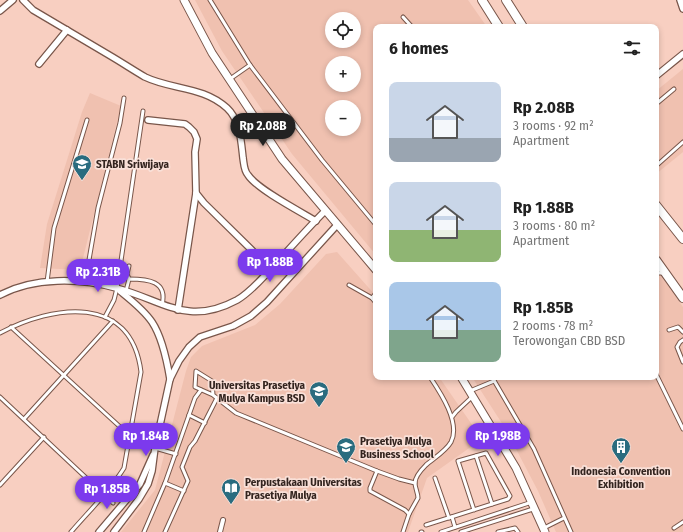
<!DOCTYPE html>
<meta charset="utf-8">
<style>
:root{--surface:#fff;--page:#f2f2f2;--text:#222;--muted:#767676;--accent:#7c3aed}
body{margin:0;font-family:"Fira Sans Condensed",sans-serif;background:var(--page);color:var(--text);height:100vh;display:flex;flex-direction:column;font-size:15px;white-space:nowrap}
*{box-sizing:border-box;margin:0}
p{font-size:13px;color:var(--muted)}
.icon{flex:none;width:22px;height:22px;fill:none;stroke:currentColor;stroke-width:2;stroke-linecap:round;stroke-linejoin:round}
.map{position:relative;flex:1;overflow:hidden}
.side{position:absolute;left:373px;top:24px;width:286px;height:356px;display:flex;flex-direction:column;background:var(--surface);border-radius:8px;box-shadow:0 2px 6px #0003}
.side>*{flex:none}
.fabs{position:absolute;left:325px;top:12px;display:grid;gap:8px}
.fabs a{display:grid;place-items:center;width:36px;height:36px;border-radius:50%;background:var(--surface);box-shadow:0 2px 6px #0003;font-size:20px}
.price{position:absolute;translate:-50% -34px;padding:0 9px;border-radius:14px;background:var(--accent);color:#fff;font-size:13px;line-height:26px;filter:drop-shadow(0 1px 2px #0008)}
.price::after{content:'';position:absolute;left:50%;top:24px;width:12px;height:9px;margin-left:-6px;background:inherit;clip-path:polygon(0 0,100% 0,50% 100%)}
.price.on{background:#222;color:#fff}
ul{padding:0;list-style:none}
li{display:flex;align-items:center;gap:12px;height:100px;padding:0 16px}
li span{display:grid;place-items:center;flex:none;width:112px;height:80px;border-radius:8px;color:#555}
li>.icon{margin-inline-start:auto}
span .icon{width:48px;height:48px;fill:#fffc;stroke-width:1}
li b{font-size:17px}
h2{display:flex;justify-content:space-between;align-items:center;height:48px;padding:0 16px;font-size:17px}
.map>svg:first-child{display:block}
</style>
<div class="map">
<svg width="683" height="532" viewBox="0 0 683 532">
<rect width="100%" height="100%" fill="#f8cfc1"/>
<g fill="#f0c1b0" fill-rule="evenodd">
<path d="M195 0H468L487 27H376V255L292 154 222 51ZM332 19H354V41H332ZM332 63H354V85H332ZM332 107H354V129H332Z"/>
<path d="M683 69V152L656 174V91Z"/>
<path d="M90 93 121 106 80 270 40 268 47 224 82 112Z"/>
<path d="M337 252 376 296V377H439L482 439 427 478 408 532H121L155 490 186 371 191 357 202 346 255 325 280 304 326 254Z"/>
<path d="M656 269 683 307V532H556L538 491 505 428 472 377H656Z"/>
</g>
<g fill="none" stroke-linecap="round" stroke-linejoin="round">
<g stroke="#79564a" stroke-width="5">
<g id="service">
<path d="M210 0 250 65 322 160 376 225"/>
<path d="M403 17 412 27"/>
<path d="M230 79 250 65"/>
<path d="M656 104 674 89"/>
<path d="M656 166 683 142"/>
<path d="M89 265 119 271"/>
<path d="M129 266 127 274 129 279"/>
<path d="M656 273H663"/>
<path d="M47 282 54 228 87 120"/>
<path d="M85 283 98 208 120 123 124 98"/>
<path d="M349 285 372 298"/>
<path d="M126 291 129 279C148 279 168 281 162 305"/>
<path d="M376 293 372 298 376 303"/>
<path d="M105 317 114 300 117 288 143 111"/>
<path d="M11 327 130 436"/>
<path d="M669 330 678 327 683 332"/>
<path d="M0 333C53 305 131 293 141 372L124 468C110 491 89 511 71 532"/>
<path d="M683 340 680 342 677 347 683 362"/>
<path d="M656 374 683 429"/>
<path d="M492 377 534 449 571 532"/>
<path d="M470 391 494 381"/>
<path d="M213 395 195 387 196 371 212 381 213 395 236 413 377 471 399 479 415 483"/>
<path d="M0 397 113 503"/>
<path d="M189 415 205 423"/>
<path d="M452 417 456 412 473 396"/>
<path d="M24 419 113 321"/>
<path d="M155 448 176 454"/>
<path d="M476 456 492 504"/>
<path d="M377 471 370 488V491L405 510 409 514"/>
<path d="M435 478 449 518"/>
<path d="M165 483 195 398 201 390"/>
<path d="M0 485 44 437"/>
<path d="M452 517 455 527"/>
<path d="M426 525 508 499 510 496 486 453 458 461 474 510"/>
<path d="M544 528 564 518"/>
<path d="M674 528 683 522"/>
<path d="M144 532 165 483 184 491"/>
<path d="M165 532 188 481 182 467 190 447 195 441 217 398"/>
<path d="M403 532 409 514 418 498C418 493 415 488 415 483 415 476 422 469 426 465 434 458 446 451 451 442 461 423 440 392 430 377"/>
<path d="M421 532H422"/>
<path d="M441 532 532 502"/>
<path d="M461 532 533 509"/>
<path d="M498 532 515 528 518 532"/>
</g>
</g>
<g stroke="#79564a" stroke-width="6">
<path id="pedestrian" d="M220 532 223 520"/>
</g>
<g stroke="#79564a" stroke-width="8">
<g id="minor">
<path d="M23 0 33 10C58 25 84 40 109 55 121 62 133 70 145 77 172 90 203 86 227 108 240 120 241 140 243 158 244 164 244 171 248 175 257 189 299 211 316 221"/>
<path d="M680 0 683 9"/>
<path d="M0 11 13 0"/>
<path d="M39 64 67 30"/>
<path d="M656 76 683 54"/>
<path d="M148 120 185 124 189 127 194 132 197 139 195 152 196 193 178 310"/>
<path d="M196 193 204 203 271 269"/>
<path d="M120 291C131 300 144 310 152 322 162 337 167 361 170 379"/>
<path d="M0 295C34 277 80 278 116 288 163 300 187 327 237 300 251 292 262 278 273 267 290 248 307 229 325 211"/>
<path d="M99 532 140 484 153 455"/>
<path d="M114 532 139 499 148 484 152 471 155 448 170 379 179 361 189 347 200 337 233 326 251 316 267 302 337 225"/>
</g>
</g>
<g stroke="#79564a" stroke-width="9">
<g id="tertiary">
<path d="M184 0 212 53 282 159 376 270"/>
<path d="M461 377 516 468 545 532"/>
</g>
</g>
<g stroke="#79564a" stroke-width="10">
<g id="secondary">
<path d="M482 0 499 27"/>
<path d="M506 0 523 27"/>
<path d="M656 205 683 239"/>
<path d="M656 260 683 298"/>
</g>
</g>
<use href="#service" stroke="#fff" stroke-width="3"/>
<use href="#pedestrian" stroke="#fff" stroke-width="4"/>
<use href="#minor" stroke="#fff" stroke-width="5.5"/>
<use href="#tertiary" stroke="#fff" stroke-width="7"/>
<use href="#secondary" stroke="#fff" stroke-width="8"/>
</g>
<defs>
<g id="university-pin" transform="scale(1)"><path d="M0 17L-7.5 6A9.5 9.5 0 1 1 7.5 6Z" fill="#2a6c7f" stroke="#f9e0d8"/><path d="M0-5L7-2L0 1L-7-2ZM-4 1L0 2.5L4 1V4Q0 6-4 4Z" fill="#fff"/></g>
<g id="building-pin" transform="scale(1)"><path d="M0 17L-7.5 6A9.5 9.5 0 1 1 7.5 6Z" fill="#2a6c7f" stroke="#f9e0d8"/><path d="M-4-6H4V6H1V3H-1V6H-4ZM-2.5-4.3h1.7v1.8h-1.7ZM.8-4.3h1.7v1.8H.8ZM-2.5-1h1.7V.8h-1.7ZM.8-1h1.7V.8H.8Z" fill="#fff"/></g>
<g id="library-pin" transform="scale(1)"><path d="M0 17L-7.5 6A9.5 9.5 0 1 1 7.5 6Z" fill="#2a6c7f" stroke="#f9e0d8"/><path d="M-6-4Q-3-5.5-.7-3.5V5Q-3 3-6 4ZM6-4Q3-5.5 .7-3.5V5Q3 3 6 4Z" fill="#fff"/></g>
</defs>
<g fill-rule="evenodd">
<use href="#university-pin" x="82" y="164"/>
<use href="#university-pin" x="319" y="391"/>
<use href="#university-pin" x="346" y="447"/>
<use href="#building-pin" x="621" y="447"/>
<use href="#library-pin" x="231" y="488"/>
</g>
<g text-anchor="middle" stroke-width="3.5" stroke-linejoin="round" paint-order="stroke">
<g font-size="11" font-weight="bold" fill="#33241f" stroke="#f9e0d8" text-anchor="start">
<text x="96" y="168">STABN Sriwijaya</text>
<text x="305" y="389" text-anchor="end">Universitas Prasetiya<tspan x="305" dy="13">Mulya Kampus BSD</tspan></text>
<text x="360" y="445">Prasetiya Mulya<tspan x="360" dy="13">Business School</tspan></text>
<text x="621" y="475" text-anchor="middle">Indonesia Convention<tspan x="621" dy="13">Exhibition</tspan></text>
<text x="245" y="486">Perpustakaan Universitas<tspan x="245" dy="13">Prasetiya Mulya</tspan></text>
</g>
</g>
</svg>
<div class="fabs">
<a><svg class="icon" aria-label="locate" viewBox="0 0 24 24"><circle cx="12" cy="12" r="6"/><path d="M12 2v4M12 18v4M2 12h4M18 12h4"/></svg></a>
<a>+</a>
<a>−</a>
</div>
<b class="price on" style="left:263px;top:147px">Rp 2.08B</b>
<b class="price" style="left:270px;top:283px">Rp 1.88B</b>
<b class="price" style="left:98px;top:293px">Rp 2.31B</b>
<b class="price" style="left:146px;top:457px">Rp 1.84B</b>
<b class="price" style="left:498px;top:457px">Rp 1.98B</b>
<b class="price" style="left:107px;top:510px">Rp 1.85B</b>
<section class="side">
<h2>6 homes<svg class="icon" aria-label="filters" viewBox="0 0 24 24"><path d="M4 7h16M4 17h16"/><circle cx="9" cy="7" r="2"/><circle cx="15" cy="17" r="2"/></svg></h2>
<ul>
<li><span style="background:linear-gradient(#c9d6e8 70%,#9aa5b1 0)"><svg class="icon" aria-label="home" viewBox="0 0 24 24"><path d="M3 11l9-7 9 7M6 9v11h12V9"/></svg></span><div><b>Rp 2.08B</b><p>3 rooms · 92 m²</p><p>Apartment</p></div></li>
<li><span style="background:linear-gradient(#c9d6e8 60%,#8fb573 0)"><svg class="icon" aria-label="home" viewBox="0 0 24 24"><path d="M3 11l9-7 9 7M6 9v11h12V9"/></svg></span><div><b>Rp 1.88B</b><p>3 rooms · 80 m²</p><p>Apartment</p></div></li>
<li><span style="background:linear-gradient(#a9c7e8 60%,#7fa58c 0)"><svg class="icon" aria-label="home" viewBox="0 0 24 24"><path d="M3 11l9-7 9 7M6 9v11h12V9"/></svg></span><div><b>Rp 1.85B</b><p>2 rooms · 78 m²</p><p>Terowongan CBD BSD</p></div></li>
</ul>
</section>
</div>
